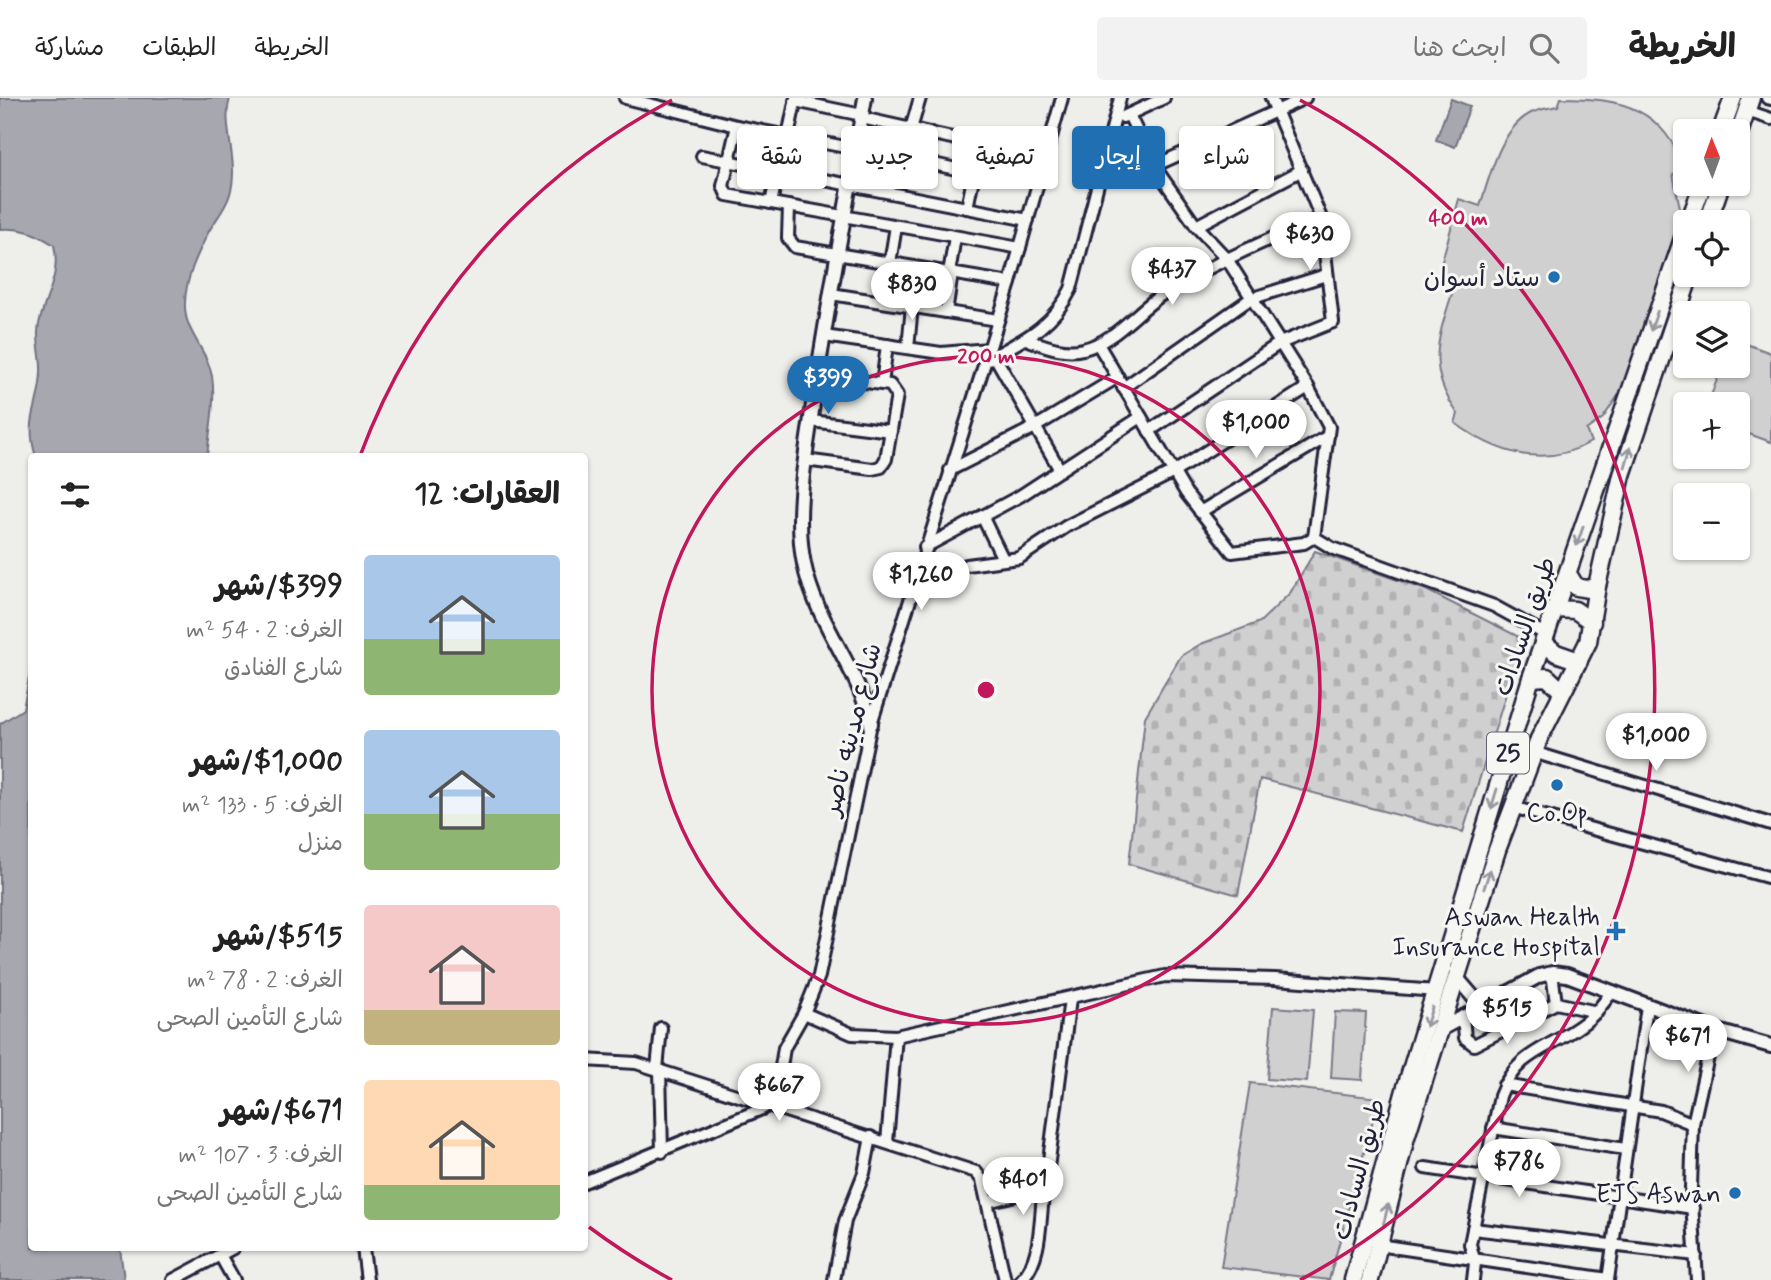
<!DOCTYPE html>
<html lang="ar">
<meta charset="utf-8">
<style>
:root{--surface:#fff;--page:#f2f2f2;--text:#222;--muted:#767676;--line:#e0e0e0;--accent:#1f6fb2}
body{margin:0;font-family:Mynerve,"Playpen Sans Arabic",sans-serif;background:var(--page);color:var(--text);direction:rtl;height:100vh;display:flex;flex-direction:column;font-size:26px;white-space:nowrap}
*{box-sizing:border-box;margin:0}
p{font-size:23px;color:var(--muted)}
.icon{flex:none;width:38px;height:38px;fill:none;stroke:currentColor;stroke-width:2;stroke-linecap:round;stroke-linejoin:round}
.map{position:relative;flex:1;overflow:hidden;direction:ltr}
.sheet{position:absolute;left:28px;top:355px;width:560px;height:798px;display:flex;flex-direction:column;background:var(--surface);border-radius:7px;box-shadow:0 2px 5px #0004;direction:rtl}
.sheet>*{flex:none}
.banner{position:absolute;left:609px;top:28px;width:665px;height:63px;direction:rtl;display:flex;gap:14px}
.needle{width:46px;rotate:359deg}
.buttons{position:absolute;left:1673px;top:21px;display:grid;gap:14px}
.buttons a{display:grid;place-items:center;width:77px;height:77px;border-radius:7px;background:var(--surface);box-shadow:0 2px 5px #0004;font-size:35px}
.price{position:absolute;translate:-50% -60px;padding:0 16px;border-radius:24px;background:#fff;color:#222;font-size:23px;line-height:46px;filter:drop-shadow(0 2px 4px #0008)}
.price::after{content:'';position:absolute;left:50%;top:42px;width:21px;height:16px;margin-left:-10px;background:inherit;clip-path:polygon(0 0,100% 0,50% 100%)}
.price.on{background:var(--accent);color:#fff}
ul{padding:0;list-style:none}
li{display:flex;align-items:center;gap:21px;height:175px;padding:0 28px}
li span{display:grid;place-items:center;flex:none;width:196px;height:140px;border-radius:7px;color:#555}
li>.icon{margin-inline-start:auto}
span .icon{width:84px;height:84px;fill:#fffc;stroke-width:1}
li b{font-size:30px}
h2{display:flex;justify-content:space-between;align-items:center;height:84px;padding:0 28px;font-size:30px}
.chip{padding:0 24px;border-radius:7px;background:var(--surface);box-shadow:0 2px 5px #0004;font-size:24px;line-height:63px}
.chip.on{background:var(--accent);color:#fff}
header{display:flex;align-items:center;gap:42px;box-sizing:border-box;height:98px;padding:0 35px;background:var(--surface);border-bottom:2px solid var(--line)}
header strong{font-size:33px}
nav{display:flex;gap:38px;margin-inline-start:auto;font-size:24px}
.search{width:490px;height:63px;background:var(--page);display:flex;align-items:center;gap:18px;box-sizing:border-box;padding:0 24px;border-radius:7px;color:var(--muted);font-size:26px}
.map>svg:first-child{display:block}
</style>
<header>
<strong>الخريطة</strong>
<div class="search"><svg class="icon" aria-label="search" viewBox="0 0 24 24"><circle cx="10" cy="10" r="6"/><path d="M15 15l6 6"/></svg>ابحث هنا</div>
<nav><a>الخريطة</a><a>الطبقات</a><a>مشاركة</a></nav>
</header>
<div class="map">
<svg width="1771" height="1182" viewBox="0 0 1771 1182">
<defs>
<pattern id="cemetery-stones" width="16" height="16" patternUnits="userSpaceOnUse" patternTransform="scale(1.75)"><rect width="16" height="16" fill="#d0d0d1"/><path d="M2 7V4a2 2 0 0 1 4 0v3zM10 15v-3a2 2 0 0 1 4 0v3z" fill="#b2b2b4"/></pattern>
</defs>
<rect width="100%" height="100%" fill="#eeeeeb"/>
<filter id="ink" filterUnits="userSpaceOnUse"><feTurbulence type="fractalNoise" baseFrequency=".0143" numOctaves="2"/><feDisplacementMap in="SourceGraphic" scale="14" xChannelSelector="R" yChannelSelector="G"/><feConvolveMatrix kernelMatrix="1 2 1 2 8 2 1 2 1" color-interpolation-filters="sRGB"/></filter>
<g filter="url(#ink)">
<g fill="#d0d0d1" stroke="#797986" stroke-width="2">
<path d="M1561 0C1622 0 1664 10 1685 73L1673 76 1680 110 1676 132 1625 287 1603 320 1586 332 1591 344C1543 371 1497 356 1455 325L1458 316C1423 268 1440 235 1456 183L1439 174 1459 101 1480 108C1490 78 1500 31 1531 15 1539 11 1549 10 1558 8Z"/>
<path d="M1738 243 1771 255V344L1738 332V306H1708L1722 268H1738Z"/>
<path d="M1273 909 1313 912 1307 984 1267 981Z"/>
<path d="M1335 914 1366 915 1362 982 1331 980Z"/>
<path d="M1250 985 1379 1000 1329 1182 1221 1169Z"/>
</g>
<path fill="url(#cemetery-stones)" stroke="#797986" stroke-width="2" d="M1315 453 1426 492 1523 541 1463 734 1260 681 1238 797 1129 766 1145 619 1181 558 1201 546 1260 524 1290 495Z"/>
<g fill="#a7a7af" stroke="#727281" stroke-width="2">
<path d="M0 0H230C221 29 240 63 230 96 226 110 216 121 209 133 198 155 184 183 185 209 185 234 208 253 212 278 216 303 209 334 207 359H36C24 320 40 310 41 274 42 258 35 241 39 226 45 198 61 178 54 147 36 135 21 129 0 131Z"/>
<path d="M1451 1 1470 8 1455 49 1436 42Z"/>
<path d="M31 570 32 1150H120L124 1182H0V626L23 611Z"/>
</g>
<g fill="none" stroke-linecap="round" stroke-linejoin="round">
<g stroke="#22223b" stroke-width="16">
<g id="minor">
<path d="M625 0 737 28 856 51"/>
<path d="M1767 0 1771 1"/>
<path d="M795 3 862 17"/>
<path d="M1747 13 1771 21"/>
<path d="M1129 17 1154 68 1305 0"/>
<path d="M1123 19 1164 0"/>
<path d="M862 20 1046 61"/>
<path d="M737 28 723 88 727 97 1020 150"/>
<path d="M911 31 920 0"/>
<path d="M788 38 796 0"/>
<path d="M857 49 974 75"/>
<path d="M702 58 1028 122"/>
<path d="M927 65 931 35"/>
<path d="M1154 68 1196 128 1302 72"/>
<path d="M798 76 804 41"/>
<path d="M771 105 778 73"/>
<path d="M789 108 788 140 795 149 1010 185"/>
<path d="M967 110 980 46"/>
<path d="M1196 128 1227 161 1308 289 1329 329 1314 439 1332 450 1494 508 1545 536"/>
<path d="M890 165 896 128"/>
<path d="M949 175 955 139"/>
<path d="M831 196 998 222"/>
<path d="M893 205 899 166"/>
<path d="M946 214 952 175"/>
<path d="M824 238 941 255 989 251"/>
<path d="M1026 241C1043 247 1064 256 1083 251 1115 244 1139 210 1166 194 1215 164 1268 141 1321 120"/>
<path d="M1098 246 1186 395 1232 454 1304 445 1314 439"/>
<path d="M908 250 912 208"/>
<path d="M994 257 1060 372"/>
<path d="M985 263C1021 243 1052 230 1071 191L1120 0"/>
<path d="M882 286 887 247"/>
<path d="M1123 290 1250 201 1326 177"/>
<path d="M811 323 891 333"/>
<path d="M1149 333 1280 245 1333 224 1321 120 1271 0"/>
<path d="M805 362 872 371 881 369 886 361 897 297 890 287 817 278"/>
<path d="M950 372 1035 329 1118 279"/>
<path d="M1200 414 1328 338"/>
<path d="M982 418 1003 461"/>
<path d="M925 449 1020 398 1141 319"/>
<path d="M915 482 967 467 1019 460 1067 428 1174 374 1308 289"/>
<path d="M1533 654 1771 726"/>
<path d="M1512 709 1771 780"/>
<path d="M1552 875 1556 905"/>
<path d="M1504 896 1516 925"/>
<path d="M804 915 852 936 896 938 1165 878 1275 881 1437 893"/>
<path d="M1463 918 1465 940 1474 947 1556 905 1597 914"/>
<path d="M584 962 636 965 976 1074 982 1082 1005 1182"/>
<path d="M657 971 661 930"/>
<path d="M660 972 662 1054"/>
<path d="M1504 987 1661 1013 1693 1026 1691 1089 1697 1182"/>
<path d="M1693 1026 1714 932"/>
<path d="M1493 1030 1625 1051"/>
<path d="M887 1044 896 938"/>
<path d="M1425 1070 1693 1110"/>
<path d="M584 1084 764 1010 765 1004 777 994 784 950 804 915 819 878 871 626 1010 185 1062 0"/>
<path d="M987 1104 1041 1091"/>
<path d="M1473 1131 1696 1157"/>
<path d="M1378 1147 1608 1181"/>
<path d="M363 1150 367 1182"/>
<path d="M220 1157 234 1182"/>
<path d="M173 1182 233 1150"/>
<path d="M834 1182 845 1123 864 1075 871 1039"/>
<path d="M1021 1182C1047 1157 1037 1105 1048 1070L1070 901"/>
<path d="M1473 1182 1475 1165 1470 1146 1500 998C1517 952 1549 952 1584 925 1596 916 1604 905 1612 893"/>
<path d="M1608 1182 1647 908"/>
</g>
</g>
<g stroke="#22223b" stroke-width="18">
<g id="tertiary">
<path d="M865 0C847 104 827 209 812 313 805 362 794 417 804 466 816 525 858 569 871 626"/>
<path d="M1457 880 1481 908"/>
<path d="M1443 930 1539 878 1552 875 1567 877 1714 932 1771 948"/>
</g>
</g>
<g stroke="#22223b" stroke-width="21">
<g id="primary">
<path d="M1721 33 1733 0"/>
<path d="M1738 38 1751 0"/>
<path d="M1689 124 1703 86"/>
<path d="M1708 124 1721 86"/>
<path d="M1568 476 1576 489 1587 491 1597 488"/>
<path d="M1555 511 1575 512 1592 524"/>
<path d="M1543 544 1556 555 1579 563"/>
<path d="M1531 580 1547 579 1562 593"/>
<path d="M1353 1182 1405 992 1531 580 1685 135"/>
<path d="M1370 1182 1406 1039 1497 752 1539 641 1588 544 1597 488 1622 377 1690 177"/>
</g>
</g>
<use href="#minor" stroke="#f6f6f2" stroke-width="10"/>
<use href="#tertiary" stroke="#f6f6f2" stroke-width="12"/>
<use href="#primary" stroke="#f6f6f2" stroke-width="16"/>
</g>
<defs><path id="oneway-shaft" d="M-6 0H5M1.5-3L5.5 0L1.5 3" fill="none" stroke-width="1.6" stroke-linecap="round" stroke-linejoin="round" transform="scale(1.75)"/></defs>
<g stroke="#9797a0">
<use href="#oneway-shaft" transform="translate(1654 223) rotate(109)"/>
<use href="#oneway-shaft" transform="translate(1628 359) rotate(-74)"/>
<use href="#oneway-shaft" transform="translate(1580 438) rotate(109)"/>
<use href="#oneway-shaft" transform="translate(1494 701) rotate(107)"/>
<use href="#oneway-shaft" transform="translate(1487 781) rotate(-72)"/>
<use href="#oneway-shaft" transform="translate(1429 919) rotate(108)"/>
<use href="#oneway-shaft" transform="translate(1386 1116) rotate(-76)"/>
</g>
</g>
<g fill="none" stroke="#c2185b" stroke-width="3.5">
<circle cx="986" cy="592" r="334"/>
<path d="M672 1182A668 668 0 0 1 589 1129M360 358A668 668 0 0 1 672 2M1300 2A668 668 0 0 1 1300 1182"/>
</g>
<g fill="#1f6fb2" stroke="#f6f6f2" stroke-width="2.5">
<circle cx="1554" cy="179" r="7"/>
<circle cx="1557" cy="687" r="7"/>
<path d="M1612.5 822.5h7v7h7v7h-7v7h-7v-7h-7v-7h7z"/>
<circle cx="1735" cy="1095" r="7"/>
</g>
<g text-anchor="middle" stroke-width="6" stroke-linejoin="round" paint-order="stroke">
<rect fill="#f6f6f2" stroke="#626272" stroke-width="2" x="1487" y="634.5" width="42" height="41" rx="5"/>
<g font-size="24" font-weight="bold" fill="#22223b">
<text x="1508" y="663">25</text>
</g>
<g font-size="26" fill="#22223b" stroke="#f6f6f2" text-anchor="end">
<text x="1540" y="188">ستاد أسوان</text>
<text x="1557" y="723" text-anchor="middle">Co.Op</text>
<text x="1600" y="827">Aswan Health<tspan x="1600" dy="30">Insurance Hospital</tspan></text>
<text x="1721" y="1104">EJS Aswan</text>
</g>
<g font-size="26" fill="#22223b" stroke="#f6f6f2">
<text transform="translate(1524 528) rotate(-71)" y="9">طريق السادات</text>
<text transform="translate(851 631) rotate(-76)" y="9">شارع مدينه ناصر</text>
<text transform="translate(1358 1071) rotate(-75)" y="9">طريق السادات</text>
</g>
</g>
<circle cx="986" cy="592" r="10" fill="#c2185b" stroke="#f6f6f2" stroke-width="3.5"/>
<g font-size="21" text-anchor="middle" font-weight="bold" fill="#c2185b" stroke="#f6f6f2" stroke-width="6" stroke-linejoin="round" paint-order="stroke">
<text x="1458" y="127">400 m</text>
<text x="986" y="265">200 m</text>
</g>
</svg>
<div class="buttons">
<a><svg class="needle" viewBox="-14 -14 28 28"><path d="M0-13l5 13h-10z" fill="#e53935"/><path d="M0 13l5-13h-10z" fill="#767676"/></svg></a>
<a><svg class="icon" aria-label="locate" viewBox="0 0 24 24"><circle cx="12" cy="12" r="6"/><path d="M12 2v4M12 18v4M2 12h4M18 12h4"/></svg></a>
<a><svg class="icon" aria-label="layers" viewBox="0 0 24 24"><path d="M12 4l9 5-9 5-9-5zM3 14l9 5 9-5"/></svg></a>
<a>+</a>
<a>−</a>
</div>
<b class="price" style="left:1310px;top:174px">$630</b>
<b class="price" style="left:1172px;top:209px">$437</b>
<b class="price" style="left:912px;top:224px">$830</b>
<b class="price on" style="left:828px;top:318px">$399</b>
<b class="price" style="left:1256px;top:362px">$1,000</b>
<b class="price" style="left:921px;top:514px">$1,260</b>
<b class="price" style="left:1656px;top:675px">$1,000</b>
<b class="price" style="left:1507px;top:948px">$515</b>
<b class="price" style="left:1688px;top:976px">$671</b>
<b class="price" style="left:779px;top:1025px">$667</b>
<b class="price" style="left:1519px;top:1101px">$786</b>
<b class="price" style="left:1023px;top:1119px">$401</b>
<div class="banner">
<a class="chip">شراء</a>
<a class="chip on">إيجار</a>
<a class="chip">تصفية</a>
<a class="chip">جديد</a>
<a class="chip">شقة</a>
</div>
<section class="sheet">
<h2>العقارات: 12<svg class="icon" aria-label="filters" viewBox="0 0 24 24"><path d="M4 7h16M4 17h16"/><circle cx="9" cy="7" r="2"/><circle cx="15" cy="17" r="2"/></svg></h2>
<ul>
<li><span style="background:linear-gradient(#a9c7e8 60%,#8fb573 0)"><svg class="icon" aria-label="home" viewBox="0 0 24 24"><path d="M3 11l9-7 9 7M6 9v11h12V9"/></svg></span><div><b>$399/شهر</b><p>الغرف: 2 · 54 m²</p><p>شارع الفنادق</p></div></li>
<li><span style="background:linear-gradient(#a9c7e8 60%,#8fb573 0)"><svg class="icon" aria-label="home" viewBox="0 0 24 24"><path d="M3 11l9-7 9 7M6 9v11h12V9"/></svg></span><div><b>$1,000/شهر</b><p>الغرف: 5 · 133 m²</p><p>منزل</p></div></li>
<li><span style="background:linear-gradient(#f6c9c9 75%,#c2b280 0)"><svg class="icon" aria-label="home" viewBox="0 0 24 24"><path d="M3 11l9-7 9 7M6 9v11h12V9"/></svg></span><div><b>$515/شهر</b><p>الغرف: 2 · 78 m²</p><p>شارع التأمين الصحى</p></div></li>
<li><span style="background:linear-gradient(#ffd9b3 75%,#8fb573 0)"><svg class="icon" aria-label="home" viewBox="0 0 24 24"><path d="M3 11l9-7 9 7M6 9v11h12V9"/></svg></span><div><b>$671/شهر</b><p>الغرف: 3 · 107 m²</p><p>شارع التأمين الصحى</p></div></li>
</ul>
</section>
</div>
